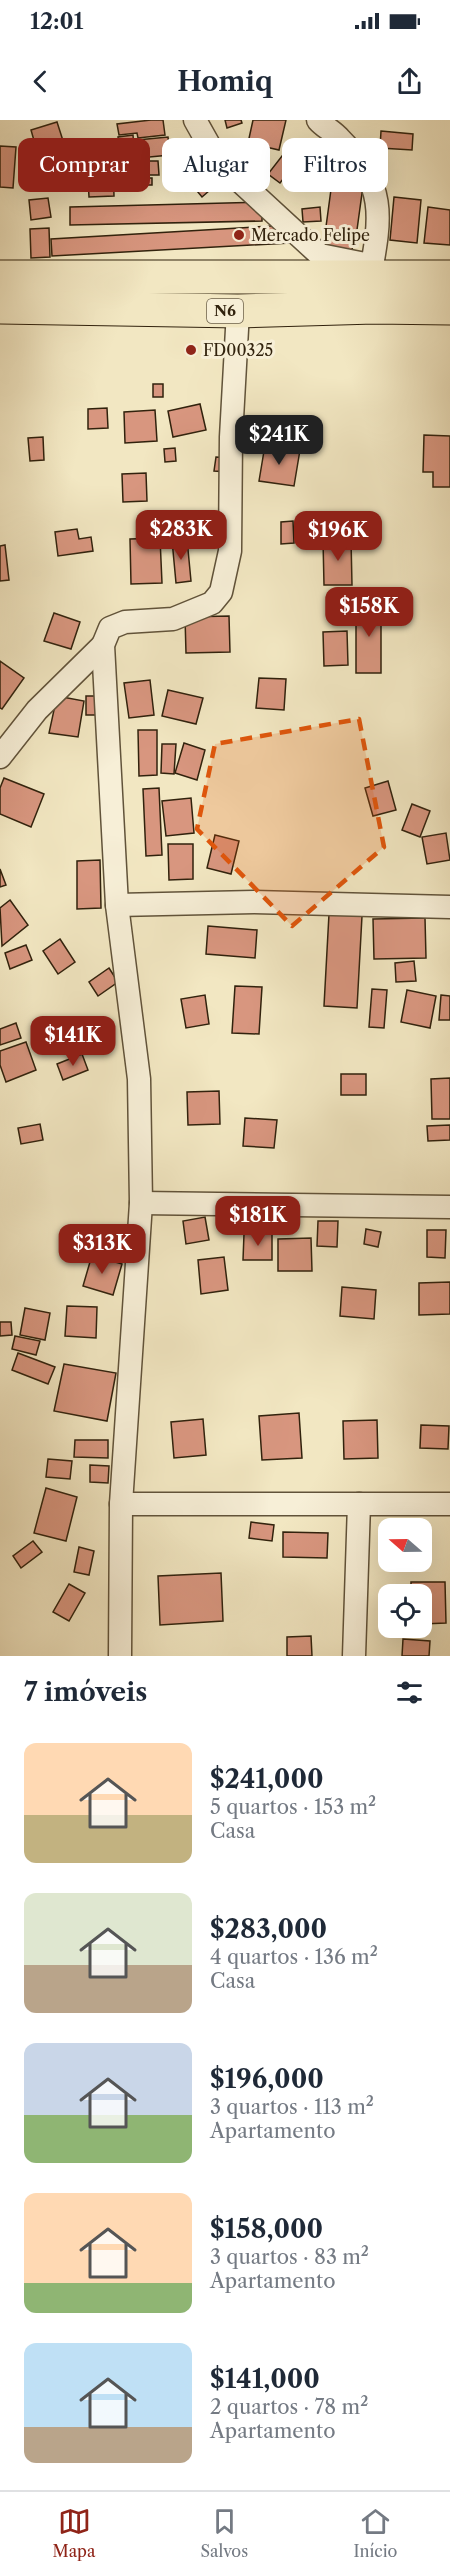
<!DOCTYPE html>
<html lang="pt">
<meta charset="utf-8">
<style>
:root{--surface:#fff;--page:#f2f2f3;--text:#1f2937;--muted:#747a83;--line:#e0e1e3;--accent:#8f2418}
body{margin:0;font-family:"Libre Caslon Text",serif;background:var(--page);color:var(--text);height:100vh;display:flex;flex-direction:column;font-size:22px;white-space:nowrap}
*{box-sizing:border-box;margin:0}
p{font-size:20px;color:var(--muted)}
.icon{flex:none;width:33px;height:33px;fill:none;stroke:currentColor;stroke-width:2;stroke-linecap:round;stroke-linejoin:round}
.map{position:relative;height:1536px;overflow:hidden}
.sheet{display:flex;flex-direction:column;background:var(--surface);flex:1}
.sheet>*{flex:none}
.top-card{position:absolute;left:18px;top:18px;width:414px;height:54px;display:flex;gap:12px}
.needle{width:39px;rotate:290deg}
.tools{position:absolute;left:378px;top:1398px;display:grid;gap:12px}
.tools a{display:grid;place-items:center;width:54px;height:54px;border-radius:12px;background:var(--surface);box-shadow:0 6px 24px #0002;font-size:30px}
.price{position:absolute;translate:-50% -51px;padding:0 14px;border-radius:12px;background:var(--accent);color:#fff;font-size:20px;line-height:39px;filter:drop-shadow(0 2px 3px #0008)}
.price::after{content:'';position:absolute;left:50%;top:36px;width:18px;height:14px;margin-left:-9px;background:inherit;clip-path:polygon(0 0,100% 0,50% 100%)}
.price.current{background:#222;color:#fff}
ul{padding:0;list-style:none}
li{display:flex;align-items:center;gap:18px;height:150px;padding:0 24px}
li span{display:grid;place-items:center;flex:none;width:168px;height:120px;border-radius:12px;color:#555}
li>.icon{margin-inline-start:auto}
span .icon{width:72px;height:72px;fill:#fffc;stroke-width:1}
li b{font-size:26px}
h2{display:flex;justify-content:space-between;align-items:center;height:72px;padding:0 24px;font-size:26px}
.tag{padding:0 21px;border-radius:12px;background:var(--surface);box-shadow:0 6px 24px #0002;font-size:21px;line-height:54px}
.tag.current{background:var(--accent);color:#fff}
.status{display:flex;justify-content:space-between;align-items:center;height:42px;padding:0 30px;background:var(--surface);direction:ltr}
.status svg{height:16px;fill:currentColor}
header{display:flex;justify-content:space-between;align-items:center;height:78px;padding:0 24px;background:var(--surface);font-size:27px;font-weight:700}
.tab-bar{display:flex;justify-content:space-around;align-items:center;height:84px;border-top:2px solid var(--line);background:var(--surface);font-size:16px;color:var(--muted)}
.tab-bar a{display:grid;justify-items:center;gap:3px}
.tab-bar .current{color:var(--accent)}
.map>svg:first-child{display:block}
</style>
<div class="status"><b>12:01</b><svg viewBox="0 0 49 12"><path d="M0 12V9h3v3zM5 12V6h3v6zM10 12V3h3v9zM15 12V0h3v12zM26 1h20v11H26zM47 4h2v5h-2z"/></svg></div>
<header><svg class="icon" aria-label="back" viewBox="0 0 24 24"><path d="M15 5l-7 7 7 7"/></svg>Homiq<svg class="icon" aria-label="share" viewBox="0 0 24 24"><path d="M12 15V3M7 8l5-5 5 5M5 13v7h14v-7"/></svg></header>
<div class="map">
<svg width="450" height="1536" viewBox="0 0 450 1536">
<rect width="100%" height="100%" fill="#f2e7c2"/>
<filter id="stains"><feTurbulence type="fractalNoise" baseFrequency=".00333" numOctaves="4"/><feColorMatrix values="0 0 0 0 .2 0 0 0 0 .09 0 0 0 0 .02 0 0 0 .5 -.17"/></filter>
<radialGradient id="worn" r=".72"><stop offset=".6" stop-color="#630" stop-opacity="0"/><stop offset="1" stop-color="#630" stop-opacity=".3"/></radialGradient>
<g fill="#d8967f" stroke="#31220d" stroke-width="1.5">
<path d="M151 0H163L165 15 138 18 137 13 119 15 117 4Z"/>
<path d="M225 0H241L242 3 227 8Z"/>
<path d="M253 0H286L279 30 248 23Z"/>
<path d="M57 2 66 30 39 38 31 10Z"/>
<path d="M381 11 413 14 412 30 380 28Z"/>
<path d="M133 15 135 42 120 43 118 17Z"/>
<path d="M168 17 170 35 139 38 137 20Z"/>
<path d="M202 20 207 49 176 55 171 26Z"/>
<path d="M337 23 344 43 325 50 317 30Z"/>
<path d="M0 26 16 27 13 68 0 67Z"/>
<path d="M282 36 294 45 280 63 268 54Z"/>
<path d="M113 41 114 76 89 77 87 43Z"/>
<path d="M139 41H158L159 55H139Z"/>
<path d="M215 47 224 58 202 77 193 66Z"/>
<rect x="140" y="58" width="12" height="7"/>
<path d="M332 62 363 66 356 117 325 114Z"/>
<path d="M394 77 421 80 417 123 390 120Z"/>
<path d="M48 78 51 97 31 100 29 80Z"/>
<path d="M262 82V101L70 105V87Z"/>
<path d="M320 87 321 101 303 102 302 89Z"/>
<path d="M428 87 450 90V125L424 123Z"/>
<path d="M289 105 290 123 52 136 51 119Z"/>
<path d="M49 108 50 137 31 138 30 109Z"/>
<path d="M329 115 354 120 350 139 326 135Z"/>
<rect x="153" y="264" width="10" height="13"/>
<path d="M200 284 206 310 173 317 168 291Z"/>
<path d="M107 288 108 308 88 309V289Z"/>
<path d="M155 290 157 321 125 323 124 292Z"/>
<path d="M424 315 450 316V367H433V352H423Z"/>
<path d="M43 317 44 340 30 341 28 318Z"/>
<path d="M265 325 300 330 294 366 259 361Z"/>
<path d="M175 328 176 341 165 342 164 329Z"/>
<path d="M216 337 229 338 228 352 214 351Z"/>
<path d="M146 353 147 381 123 382 122 354Z"/>
<path d="M293 401 294 423 281 424V402Z"/>
<path d="M77 409 79 419 91 417 93 431 58 436 55 412Z"/>
<path d="M160 418 162 463 131 464 130 419Z"/>
<path d="M187 419 191 461 176 463 172 420Z"/>
<path d="M351 419 352 465H324L323 420Z"/>
<path d="M5 425 9 460 0 461V426Z"/>
<rect x="356" y="484" width="25" height="69"/>
<path d="M54 493 80 502 71 529 44 521Z"/>
<path d="M229 496 230 532 186 533 185 497Z"/>
<path d="M347 511 348 545 324 546 323 512Z"/>
<path d="M0 541 24 558 2 589 0 588Z"/>
<path d="M259 558 286 559 284 590 256 588Z"/>
<path d="M150 560 154 595 129 598 124 563Z"/>
<path d="M168 570 203 578 196 604 162 596Z"/>
<path d="M57 576 84 581 78 617 49 613Z"/>
<rect x="86" y="576" width="12" height="19"/>
<path d="M138 610H157V655L139 656Z"/>
<path d="M184 623 205 630 197 660 175 653Z"/>
<path d="M162 624H176L174 654 161 653Z"/>
<path d="M4 658 44 674 31 707 0 694V668Z"/>
<path d="M388 661 396 690 373 696 365 668Z"/>
<path d="M159 668 162 735 146 736 143 669Z"/>
<path d="M191 678 194 713 166 716 162 681Z"/>
<path d="M412 684 430 691 420 717 402 710Z"/>
<path d="M446 713 450 740 427 744 422 717Z"/>
<path d="M215 715 239 721 231 754 207 748Z"/>
<path d="M168 724H193V759L169 760Z"/>
<path d="M100 740 101 788 77 789V741Z"/>
<path d="M0 749 6 765 0 767Z"/>
<path d="M10 780 28 805 2 826 0 788Z"/>
<path d="M329 794 362 796 357 888 324 886Z"/>
<path d="M425 798 426 838 374 839 373 799Z"/>
<path d="M208 806 257 810 255 838 206 834Z"/>
<path d="M60 819 75 842 58 854 43 831Z"/>
<path d="M26 825 32 840 10 849 5 833Z"/>
<path d="M414 841 416 861 396 862 395 843Z"/>
<path d="M109 848 118 862 98 876 89 862Z"/>
<path d="M235 866 262 867 259 914 232 913Z"/>
<path d="M372 869 387 870 384 908 369 907Z"/>
<path d="M407 870 436 876 430 908 401 902Z"/>
<path d="M205 875 209 904 186 908 181 879Z"/>
<path d="M441 875 450 876V900H439Z"/>
<path d="M16 903 21 918 0 925V909Z"/>
<path d="M26 922 36 950 6 962 0 945V931Z"/>
<path d="M82 934 88 950 63 960 57 944Z"/>
<rect x="341" y="954" width="25" height="21"/>
<path d="M450 958V999H432L431 959Z"/>
<path d="M219 971 220 1004 188 1005 187 972Z"/>
<path d="M245 998 277 1000 274 1028 243 1026Z"/>
<path d="M40 1004 43 1020 21 1024 18 1008Z"/>
<path d="M450 1005V1020L428 1021 427 1006Z"/>
<path d="M205 1097 209 1120 186 1124 183 1101Z"/>
<path d="M318 1101H338L337 1127 317 1126Z"/>
<path d="M366 1109 381 1112 378 1127 364 1124Z"/>
<path d="M427 1110H446L445 1138 427 1137Z"/>
<path d="M244 1114H272V1140H243Z"/>
<path d="M311 1118 312 1151H278V1119Z"/>
<path d="M92 1135 122 1144 113 1175 83 1166Z"/>
<path d="M224 1137 228 1170 201 1174 198 1140Z"/>
<path d="M450 1162V1194L419 1195V1163Z"/>
<path d="M342 1167 376 1170 374 1199 340 1196Z"/>
<path d="M67 1186 97 1187 96 1218 65 1216Z"/>
<path d="M25 1188 50 1193 45 1220 20 1215Z"/>
<path d="M0 1202H11L12 1215 0 1216Z"/>
<path d="M15 1216 40 1221 36 1235 12 1229Z"/>
<path d="M18 1233 55 1247 48 1264 12 1250Z"/>
<path d="M64 1244 116 1253 107 1301 54 1291Z"/>
<path d="M299 1293 302 1338 262 1340 259 1296Z"/>
<path d="M203 1299 206 1335 174 1338 171 1302Z"/>
<path d="M377 1300 378 1338 344 1339 343 1301Z"/>
<path d="M421 1305 449 1306 448 1329 420 1328Z"/>
<path d="M75 1320H108V1338L74 1337Z"/>
<path d="M48 1339 72 1341 70 1359 46 1357Z"/>
<path d="M90 1345 109 1346 108 1363 90 1362Z"/>
<path d="M46 1368 77 1377 66 1421 34 1413Z"/>
<path d="M251 1402 274 1405 272 1421 249 1418Z"/>
<path d="M283 1412 328 1413 327 1438 283 1437Z"/>
<path d="M33 1421 42 1432 21 1448 13 1436Z"/>
<path d="M79 1427 94 1431 89 1455 74 1452Z"/>
<path d="M221 1453 223 1501 160 1505 158 1456Z"/>
<path d="M411 1462H445L446 1503 422 1504V1474H411Z"/>
<path d="M69 1464 85 1473 69 1501 53 1492Z"/>
<path d="M311 1516 312 1536H287V1517Z"/>
<path d="M403 1519 430 1521 429 1536H402Z"/>
</g>
<g fill="none" stroke-linecap="round" stroke-linejoin="round">
<g stroke="#61533a" stroke-width="25">
<g id="minor">
<path d="M195 0 218 41 320 135 370 145"/>
<path d="M318 0C324 7 333 11 339 18 387 66 381 96 370 157"/>
<path d="M0 637 37 590 103 525"/>
<path d="M117 785 254 782 450 787"/>
<path d="M141 1083 450 1087"/>
<path d="M121 1384H450"/>
<path d="M120 1536 121 1384 141 1083 139 959 117 785 103 525 110 508 125 502 173 499 212 483 221 472 230 431 231 317 238 191"/>
<path d="M354 1536 359 1384"/>
</g>
</g>
<g stroke="#31220d" stroke-width="35">
<g id="trunk">
<path d="M0 157H450"/>
<path d="M0 187 238 191 374 187 450 188"/>
</g>
</g>
<use href="#minor" stroke="#f7efd7" stroke-width="22"/>
<use href="#trunk" stroke="#f2e7c2" stroke-width="33"/>
</g>
<path fill="#df560c" fill-opacity="0.2" stroke="#df560c" stroke-width="4.5" stroke-dasharray="12 8" stroke-linejoin="round" d="M359 599 384 727 292 806 197 709 215 624Z"/>
<g fill="#8f2418" stroke="#f7efd7" stroke-width="2">
<circle cx="239" cy="115" r="6"/>
<circle cx="191" cy="230" r="6"/>
</g>
<g text-anchor="middle" stroke-width="6" stroke-linejoin="round" paint-order="stroke">
<rect fill="#f7efd7" stroke="#6c604a" stroke-width="1.5" x="207" y="179" width="36" height="24" rx="4.5"/>
<g font-size="15" font-weight="bold" fill="#31220d">
<text x="225" y="196">N6</text>
</g>
<g font-size="16" fill="#31220d" stroke="#f7efd7" text-anchor="start">
<text x="251" y="121">Mercado Felipe</text>
<text x="203" y="236">FD00325</text>
</g>
</g>
<rect width="100%" height="100%" filter="url(#stains)"/>
<rect width="100%" height="100%" fill="url(#worn)"/>
</svg>
<div class="tools">
<a><svg class="needle" viewBox="-14 -14 28 28"><path d="M0-13l5 13h-10z" fill="#e53935"/><path d="M0 13l5-13h-10z" fill="#747a83"/></svg></a>
<a><svg class="icon" aria-label="locate" viewBox="0 0 24 24"><circle cx="12" cy="12" r="6"/><path d="M12 2v4M12 18v4M2 12h4M18 12h4"/></svg></a>
</div>
<b class="price current" style="left:279px;top:346px">$241K</b>
<b class="price" style="left:181px;top:441px">$283K</b>
<b class="price" style="left:338px;top:442px">$196K</b>
<b class="price" style="left:369px;top:518px">$158K</b>
<b class="price" style="left:73px;top:947px">$141K</b>
<b class="price" style="left:258px;top:1127px">$181K</b>
<b class="price" style="left:102px;top:1155px">$313K</b>
<div class="top-card">
<a class="tag current">Comprar</a>
<a class="tag">Alugar</a>
<a class="tag">Filtros</a>
</div>
</div>
<section class="sheet">
<h2>7 imóveis<svg class="icon" aria-label="filters" viewBox="0 0 24 24"><path d="M4 7h16M4 17h16"/><circle cx="9" cy="7" r="2"/><circle cx="15" cy="17" r="2"/></svg></h2>
<ul>
<li><span style="background:linear-gradient(#ffd9b3 60%,#c2b280 0)"><svg class="icon" aria-label="home" viewBox="0 0 24 24"><path d="M3 11l9-7 9 7M6 9v11h12V9"/></svg></span><div><b>$241,000</b><p>5 quartos · 153 m²</p><p>Casa</p></div></li>
<li><span style="background:linear-gradient(#dfe7d0 60%,#b9a48a 0)"><svg class="icon" aria-label="home" viewBox="0 0 24 24"><path d="M3 11l9-7 9 7M6 9v11h12V9"/></svg></span><div><b>$283,000</b><p>4 quartos · 136 m²</p><p>Casa</p></div></li>
<li><span style="background:linear-gradient(#c9d6e8 60%,#8fb573 0)"><svg class="icon" aria-label="home" viewBox="0 0 24 24"><path d="M3 11l9-7 9 7M6 9v11h12V9"/></svg></span><div><b>$196,000</b><p>3 quartos · 113 m²</p><p>Apartamento</p></div></li>
<li><span style="background:linear-gradient(#ffd9b3 75%,#8fb573 0)"><svg class="icon" aria-label="home" viewBox="0 0 24 24"><path d="M3 11l9-7 9 7M6 9v11h12V9"/></svg></span><div><b>$158,000</b><p>3 quartos · 83 m²</p><p>Apartamento</p></div></li>
<li><span style="background:linear-gradient(#bfe0f5 70%,#b9a48a 0)"><svg class="icon" aria-label="home" viewBox="0 0 24 24"><path d="M3 11l9-7 9 7M6 9v11h12V9"/></svg></span><div><b>$141,000</b><p>2 quartos · 78 m²</p><p>Apartamento</p></div></li>
</ul>
</section>
<nav class="tab-bar">
<a class="current"><svg class="icon" aria-label="map" viewBox="0 0 24 24"><path d="M3 6l6-2 6 2 6-2v14l-6 2-6-2-6 2zM9 4v14M15 6v14"/></svg>Mapa</a>
<a><svg class="icon" aria-label="saved" viewBox="0 0 24 24"><path d="M7 4h10v16l-5-4-5 4z"/></svg>Salvos</a>
<a><svg class="icon" aria-label="home" viewBox="0 0 24 24"><path d="M3 11l9-7 9 7M6 9v11h12V9"/></svg>Início</a>
</nav>
